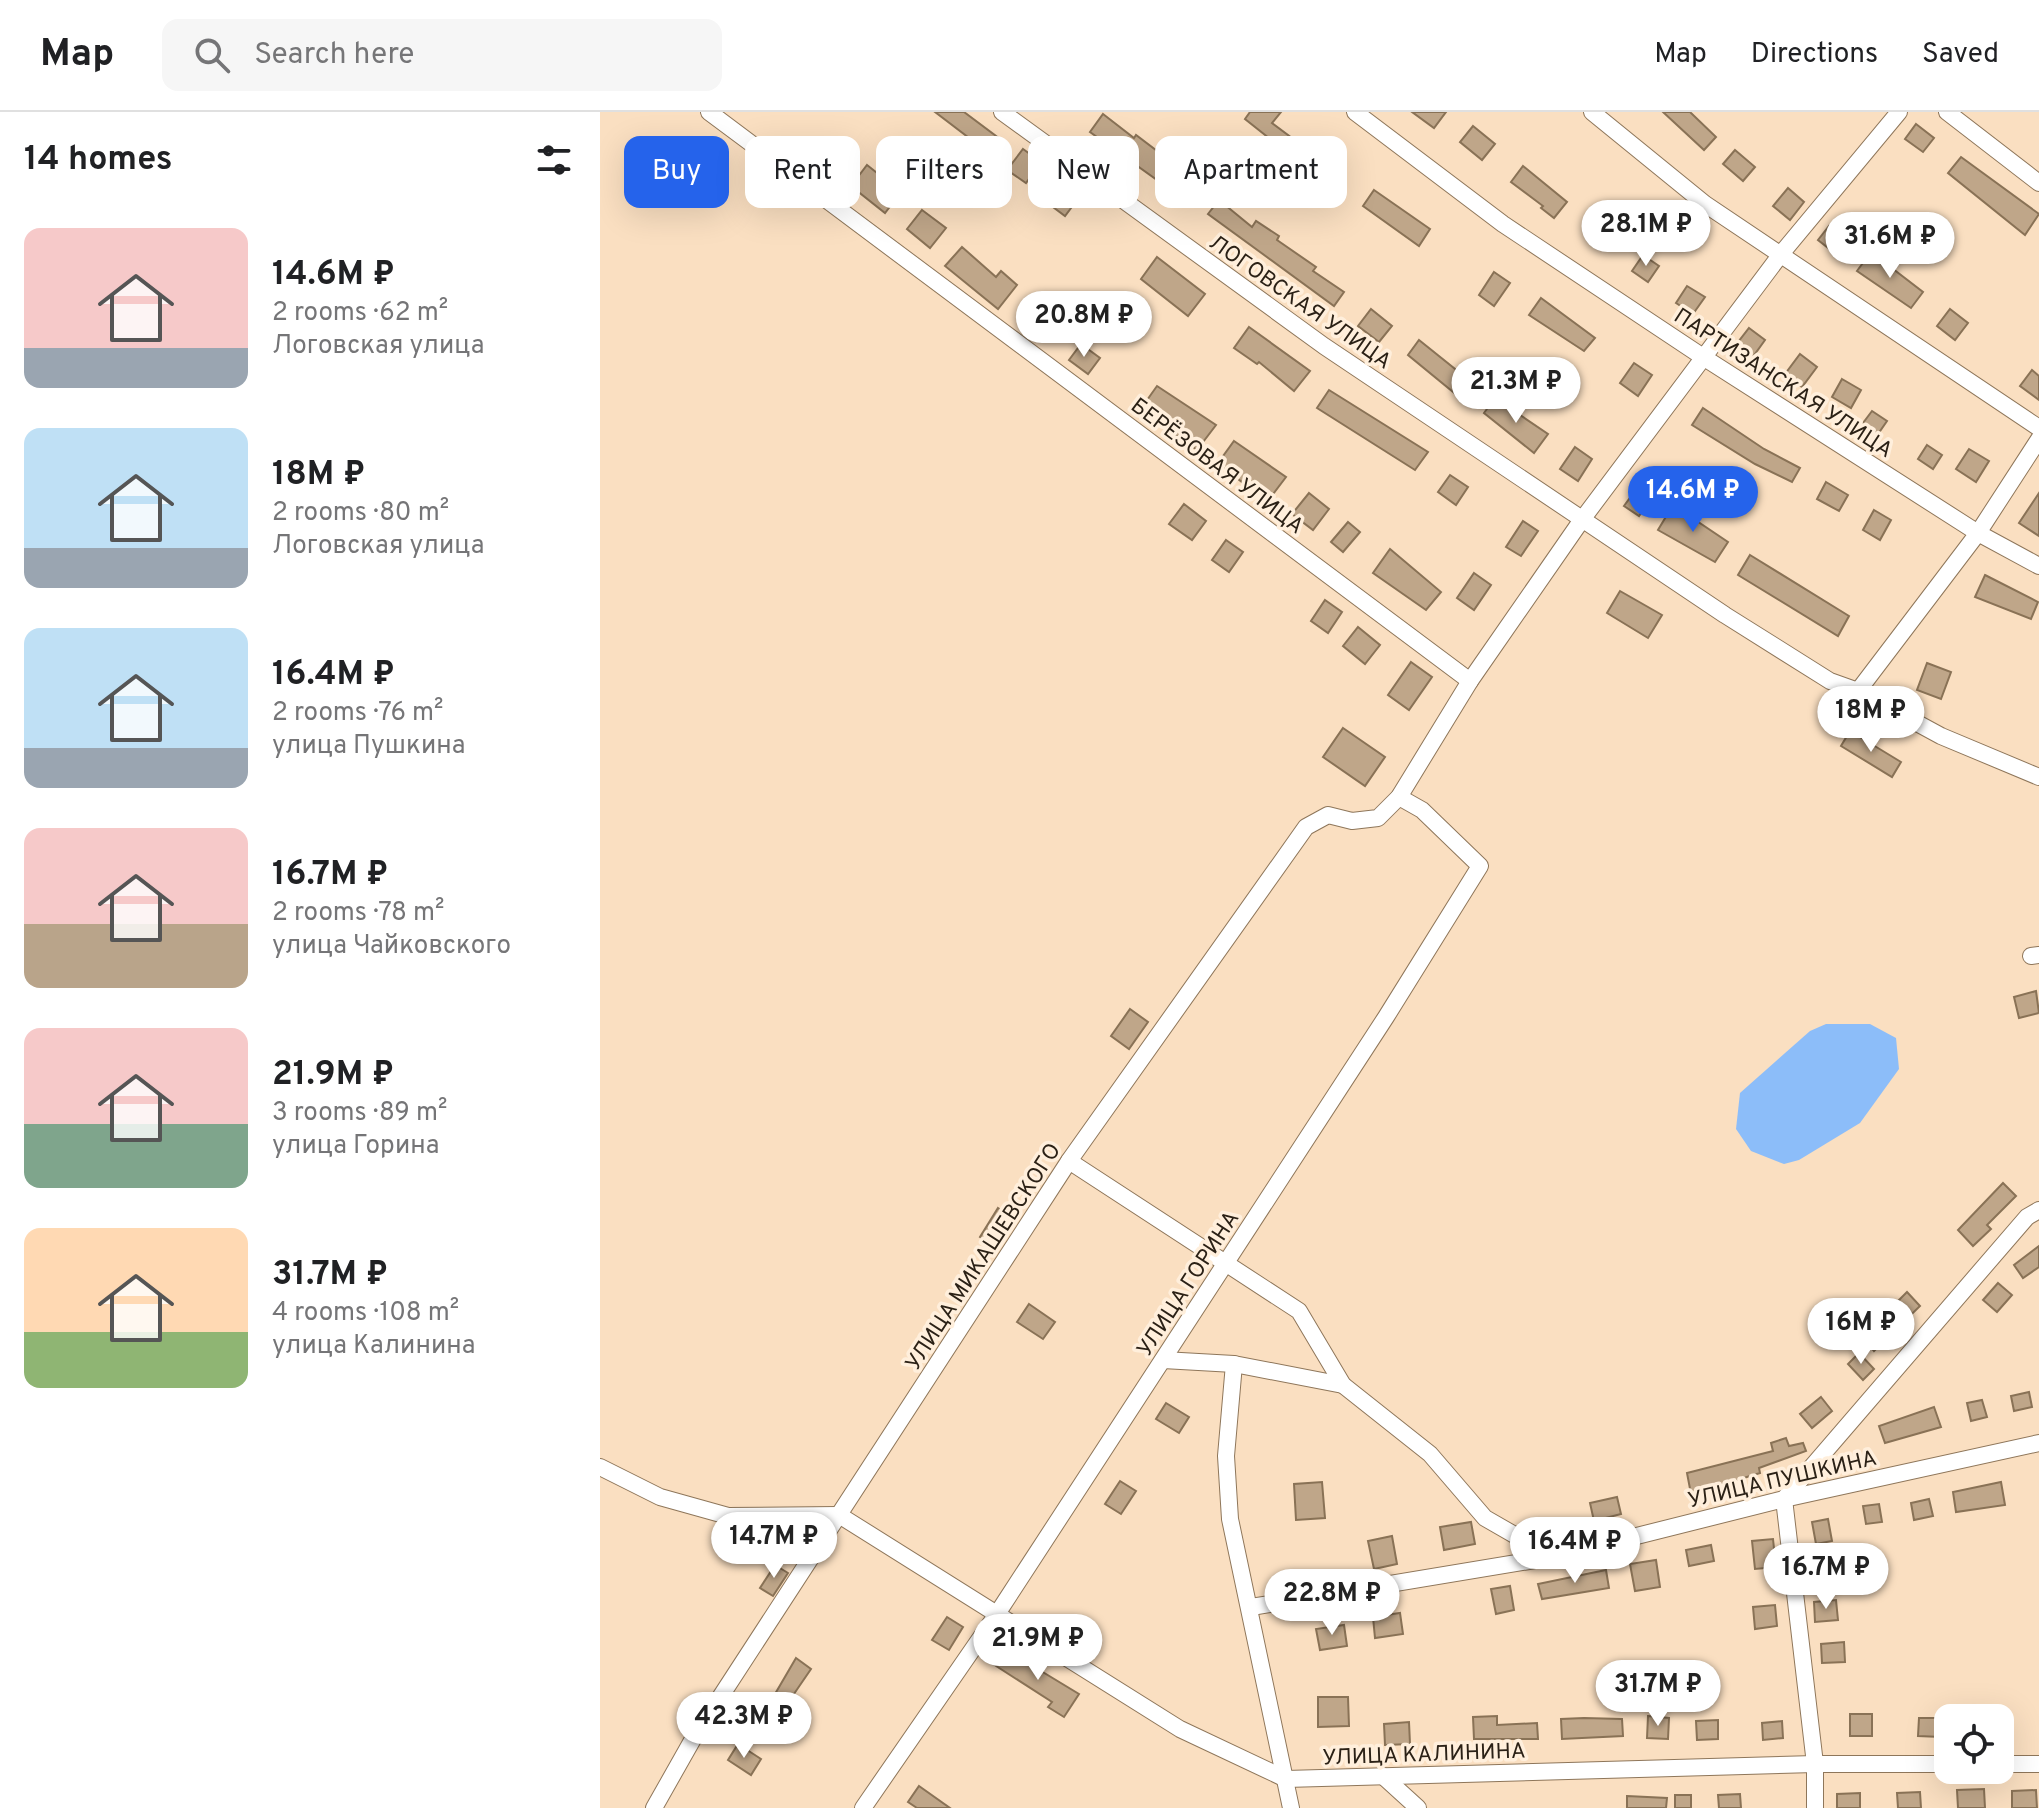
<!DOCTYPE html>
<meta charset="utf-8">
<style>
:root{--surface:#fff;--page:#f6f6f6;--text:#202124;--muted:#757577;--line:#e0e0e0;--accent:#2563eb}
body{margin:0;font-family:Overpass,sans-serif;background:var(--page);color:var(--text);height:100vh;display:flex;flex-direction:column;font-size:30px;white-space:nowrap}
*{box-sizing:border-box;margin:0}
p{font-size:26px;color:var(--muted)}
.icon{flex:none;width:44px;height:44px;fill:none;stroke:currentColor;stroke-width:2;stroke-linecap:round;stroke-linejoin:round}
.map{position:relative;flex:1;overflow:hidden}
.sheet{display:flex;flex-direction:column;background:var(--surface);width:600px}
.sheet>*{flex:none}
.banner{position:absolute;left:24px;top:24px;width:760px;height:72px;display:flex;gap:16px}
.controls{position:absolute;left:1334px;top:1592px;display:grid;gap:16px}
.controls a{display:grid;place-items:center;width:80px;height:80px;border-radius:16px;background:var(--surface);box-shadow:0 8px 32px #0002;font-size:40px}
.price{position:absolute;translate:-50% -68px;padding:0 18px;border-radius:28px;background:#fff;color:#222;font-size:26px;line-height:52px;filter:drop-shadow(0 2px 4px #0008)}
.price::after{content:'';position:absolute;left:50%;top:48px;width:24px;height:18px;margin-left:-12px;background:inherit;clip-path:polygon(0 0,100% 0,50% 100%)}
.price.on{background:var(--accent);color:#fff}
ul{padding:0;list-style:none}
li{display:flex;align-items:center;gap:24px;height:200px;padding:0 24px}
li span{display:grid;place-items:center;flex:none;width:224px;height:160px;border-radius:16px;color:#555}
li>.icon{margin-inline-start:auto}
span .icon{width:96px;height:96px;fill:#fffc;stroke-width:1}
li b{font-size:34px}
h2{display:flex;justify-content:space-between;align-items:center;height:96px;padding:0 24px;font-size:34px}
.chip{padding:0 28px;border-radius:16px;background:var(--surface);box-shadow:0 8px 32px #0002;font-size:28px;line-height:72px}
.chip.on{background:var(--accent);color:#fff}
header{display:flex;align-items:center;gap:48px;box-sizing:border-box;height:112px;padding:0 40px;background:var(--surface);border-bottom:2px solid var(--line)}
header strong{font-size:38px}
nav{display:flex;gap:44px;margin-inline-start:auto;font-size:28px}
.search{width:560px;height:72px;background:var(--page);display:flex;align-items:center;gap:20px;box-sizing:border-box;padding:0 28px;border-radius:16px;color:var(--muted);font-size:30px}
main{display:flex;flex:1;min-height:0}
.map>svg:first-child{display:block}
</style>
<header>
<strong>Map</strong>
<div class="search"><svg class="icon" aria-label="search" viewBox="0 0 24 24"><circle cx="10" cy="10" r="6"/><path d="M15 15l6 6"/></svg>Search here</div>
<nav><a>Map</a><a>Directions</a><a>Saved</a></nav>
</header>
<main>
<section class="sheet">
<h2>14 homes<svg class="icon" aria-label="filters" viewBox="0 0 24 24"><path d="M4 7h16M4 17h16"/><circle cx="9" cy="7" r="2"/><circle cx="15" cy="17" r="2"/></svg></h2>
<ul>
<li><span style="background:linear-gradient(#f6c9c9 75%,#9aa5b1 0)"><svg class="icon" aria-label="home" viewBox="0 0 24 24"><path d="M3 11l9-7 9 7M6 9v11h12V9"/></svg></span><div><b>14.6M ₽</b><p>2 rooms · 62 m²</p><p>Логовская улица</p></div></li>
<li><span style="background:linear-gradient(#bfe0f5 75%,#9aa5b1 0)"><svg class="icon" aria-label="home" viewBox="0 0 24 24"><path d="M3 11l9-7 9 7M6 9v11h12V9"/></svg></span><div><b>18M ₽</b><p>2 rooms · 80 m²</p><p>Логовская улица</p></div></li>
<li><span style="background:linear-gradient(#bfe0f5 75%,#9aa5b1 0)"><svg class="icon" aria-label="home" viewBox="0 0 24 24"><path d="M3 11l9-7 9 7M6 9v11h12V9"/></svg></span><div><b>16.4M ₽</b><p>2 rooms · 76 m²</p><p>улица Пушкина</p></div></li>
<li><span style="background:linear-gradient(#f6c9c9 60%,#b9a48a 0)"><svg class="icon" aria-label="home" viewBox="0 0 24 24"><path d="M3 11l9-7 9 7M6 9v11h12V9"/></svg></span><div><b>16.7M ₽</b><p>2 rooms · 78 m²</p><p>улица Чайковского</p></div></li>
<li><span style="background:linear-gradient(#f6c9c9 60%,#7fa58c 0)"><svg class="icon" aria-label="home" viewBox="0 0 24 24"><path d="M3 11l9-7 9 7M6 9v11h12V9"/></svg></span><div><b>21.9M ₽</b><p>3 rooms · 89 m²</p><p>улица Горина</p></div></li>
<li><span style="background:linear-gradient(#ffd9b3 65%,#8fb573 0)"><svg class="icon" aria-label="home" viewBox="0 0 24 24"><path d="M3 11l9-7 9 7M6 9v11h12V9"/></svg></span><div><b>31.7M ₽</b><p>4 rooms · 108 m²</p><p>улица Калинина</p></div></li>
</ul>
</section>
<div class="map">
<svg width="1439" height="1696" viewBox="0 0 1439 1696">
<rect width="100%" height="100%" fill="#fadfc1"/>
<path fill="#8cbdf9" d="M1226 912H1270L1296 926 1299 957 1260 1011 1199 1048 1184 1052 1151 1039 1136 1017 1140 981 1210 919Z"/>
<g fill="#bfa689" stroke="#897256" stroke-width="2">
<path d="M335 0H364L400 27 384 47 369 35 373 29Z"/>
<path d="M650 0H681L672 11 708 38 699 50 645 7Z"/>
<path d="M812 0H846L834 16Z"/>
<path d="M1063 0H1090L1116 25 1104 38Z"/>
<path d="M503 2 534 26 536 23 598 70 585 88 490 20Z"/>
<path d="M1316 12 1334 26 1323 40 1305 27Z"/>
<path d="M873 14 895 32 882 48 860 30Z"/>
<path d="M423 37 441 50 426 71 407 58Z"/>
<path d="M1135 38 1155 55 1143 69 1123 52Z"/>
<path d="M1361 45 1439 102 1425 123 1348 61Z"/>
<path d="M267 53 301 80 285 101 251 74Z"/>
<path d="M726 54 738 64 723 83 711 73Z"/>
<path d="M923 54 967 90 954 106 941 96 943 94 911 70Z"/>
<path d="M460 69 480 84 465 104 445 89Z"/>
<path d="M1188 76 1204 90 1190 108 1173 94Z"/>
<path d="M774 78 830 117 819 134 763 94Z"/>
<path d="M619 88 652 115 656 109 679 124 677 128 716 155 713 159 744 180 734 194 608 102Z"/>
<path d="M322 98 346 116 330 136 307 117Z"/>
<path d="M999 104 1020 119 1009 135 988 120Z"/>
<path d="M1229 114 1242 124 1232 139 1218 128Z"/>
<path d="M362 135 396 165 401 159 417 173 398 197 345 154Z"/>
<path d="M1271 140 1323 180 1311 196 1257 159Z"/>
<path d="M1043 143 1059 154 1048 170 1032 159Z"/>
<path d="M557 145 605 182 588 204 541 167Z"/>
<path d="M894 160 910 171 894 194 879 183Z"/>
<path d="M1087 174 1105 185 1093 202 1076 191Z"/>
<path d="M941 186 995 226 984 239 929 203Z"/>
<path d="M444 190 462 202 446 225 428 212Z"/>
<path d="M771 197 792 214 779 230 758 214Z"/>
<path d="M1350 197 1368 211 1355 228 1337 214Z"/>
<path d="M649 215 710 259 694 279 659 250 657 252 634 236Z"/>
<path d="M1149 216 1165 228 1152 246 1135 234Z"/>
<path d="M819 228 870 269 858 284 808 243Z"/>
<path d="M481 232 500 246 488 262 469 248Z"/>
<path d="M1200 242 1217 255 1202 275 1185 262Z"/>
<path d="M1034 251 1052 263 1038 284 1020 271Z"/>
<path d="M1432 258 1439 264V288L1420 274Z"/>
<path d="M1242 267 1261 278 1251 296 1232 285Z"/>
<path d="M557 274 616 313 597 338 540 298Z"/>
<path d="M729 278 828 340 815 358 717 296Z"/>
<path d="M895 286 948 322 934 341 884 301Z"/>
<path d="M1103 296 1164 337 1200 356 1192 370 1155 352 1092 313Z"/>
<path d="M1272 299 1287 309 1278 322 1263 311Z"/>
<path d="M634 329 686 365 667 390 618 351Z"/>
<path d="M1327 333 1342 343 1333 357 1318 347Z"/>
<path d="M975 335 992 347 978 369 960 357Z"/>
<path d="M1369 337 1389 349 1376 370 1356 357Z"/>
<path d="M850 363 868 375 856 393 838 380Z"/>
<path d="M1226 370 1248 383 1239 399 1217 387Z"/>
<path d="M1040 372 1054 382 1039 404 1024 394Z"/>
<path d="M709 381 729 397 713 418 692 402Z"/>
<path d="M1439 381V424L1419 411Z"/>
<path d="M584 392 606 409 592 428 569 412Z"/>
<path d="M1073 393 1128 430 1115 450 1058 418Z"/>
<path d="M1274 398 1291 408 1280 428 1263 418Z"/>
<path d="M923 409 938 419 921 444 906 435Z"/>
<path d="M748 410 760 420 743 440 731 430Z"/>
<path d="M626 428 643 440 629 460 612 448Z"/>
<path d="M790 437 841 480 826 498 773 461Z"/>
<path d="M1150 443 1249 504 1238 524 1138 463Z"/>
<path d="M874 461 891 473 874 498 857 486Z"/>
<path d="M1385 463 1438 490 1431 507 1375 485Z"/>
<path d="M1020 479 1062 503 1048 526 1007 501Z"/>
<path d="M725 488 742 500 728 521 711 509Z"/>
<path d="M758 515 780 533 765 552 743 534Z"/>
<path d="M811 550 832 565 809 598 788 583Z"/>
<path d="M1327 551 1351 560 1341 587 1317 578Z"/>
<path d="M743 616 785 645 765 674 723 645Z"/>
<path d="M1250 619 1301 650 1292 665 1241 634Z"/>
<path d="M1436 879 1439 901 1419 906 1414 885Z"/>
<path d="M530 897 548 910 529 937 511 924Z"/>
<path d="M1403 1071 1416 1084 1387 1113 1391 1117 1373 1134 1358 1118Z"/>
<path d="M398 1096 414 1106 395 1135 380 1125Z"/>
<path d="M1439 1134V1155L1423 1166 1414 1153Z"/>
<path d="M1398 1171 1412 1183 1397 1200 1383 1188Z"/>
<path d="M1307 1180 1320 1194 1274 1239 1261 1223 1292 1199 1290 1197Z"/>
<path d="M429 1192 455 1210 443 1227 417 1210Z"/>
<path d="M1259 1241 1274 1257 1263 1268 1248 1252Z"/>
<path d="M1429 1280 1432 1295 1414 1299 1411 1284Z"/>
<path d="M1221 1285 1232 1299 1212 1316 1200 1302Z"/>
<path d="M1382 1288 1387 1305 1371 1309 1367 1291Z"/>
<path d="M566 1291 589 1305 579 1321 556 1307Z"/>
<path d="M1334 1295 1341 1315 1285 1331 1279 1314Z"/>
<path d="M1186 1326 1189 1334 1203 1331 1206 1339 1159 1356 1160 1361 1091 1382 1087 1361 1173 1339 1171 1331Z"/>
<path d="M520 1369 536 1379 521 1402 505 1392Z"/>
<path d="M722 1370 725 1406 696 1408 694 1372Z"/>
<path d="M1401 1370 1405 1393 1356 1400 1353 1380Z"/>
<path d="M1017 1385 1021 1402 994 1409 990 1391Z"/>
<path d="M1329 1387 1333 1404 1314 1408 1311 1391Z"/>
<path d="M1279 1392 1282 1410 1266 1412 1263 1394Z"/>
<path d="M1228 1407 1232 1429 1216 1432 1212 1410Z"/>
<path d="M871 1410 875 1432 844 1438 840 1415Z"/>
<path d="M792 1424 797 1452 774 1457 768 1429Z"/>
<path d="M1173 1427 1176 1455 1155 1457 1152 1429Z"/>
<path d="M1111 1433 1114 1449 1089 1454 1086 1438Z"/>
<path d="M1056 1448 1060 1475 1035 1479 1030 1452Z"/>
<path d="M175 1453 188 1461 173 1484 160 1476Z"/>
<path d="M1006 1458 1009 1476 942 1487 938 1472Z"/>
<path d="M910 1474 914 1498 896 1502 891 1477Z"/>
<path d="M1236 1488 1238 1508 1215 1510 1214 1490Z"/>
<path d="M1175 1493 1177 1514 1155 1517 1153 1495Z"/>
<path d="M800 1501 803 1522 775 1526 773 1505Z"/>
<path d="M347 1505 363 1515 349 1538 332 1528Z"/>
<path d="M744 1513 747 1534 720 1538 716 1517Z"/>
<path d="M1244 1530 1245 1550 1222 1551 1221 1532Z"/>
<path d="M403 1536 479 1582 464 1605 448 1595 452 1590 393 1552Z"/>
<path d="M196 1546 211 1557 185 1595 189 1597 174 1621 158 1611Z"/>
<path d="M718 1585H748L749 1614 718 1615Z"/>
<rect x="1250" y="1602" width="22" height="22"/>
<path d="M897 1604V1613L937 1611 938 1627H874L873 1605Z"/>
<path d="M1048 1604 1069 1606 1068 1627 1047 1626Z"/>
<path d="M984 1606 1022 1607 1023 1624 962 1627 961 1607Z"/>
<path d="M1319 1606H1342L1341 1625 1318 1624Z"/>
<path d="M1118 1608V1627L1097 1628 1096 1609Z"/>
<path d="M1182 1609 1183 1626 1163 1628 1162 1611Z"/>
<path d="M809 1610 810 1632 785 1633 784 1612Z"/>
<path d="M138 1632 161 1647 151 1663 128 1648Z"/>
<path d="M319 1674 350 1696H317L308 1690Z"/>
<path d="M1384 1677 1385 1696H1358L1357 1678Z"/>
<path d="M1436 1678 1437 1696H1412V1679Z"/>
<path d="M1320 1680 1321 1696H1298L1297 1681Z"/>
<path d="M1260 1681V1696H1237V1682Z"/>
<path d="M1140 1682 1141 1696H1119L1118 1683Z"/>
<rect x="1075" y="1683" width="16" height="13"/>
<path d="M1027 1684 1067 1686 1066 1696H1027Z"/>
</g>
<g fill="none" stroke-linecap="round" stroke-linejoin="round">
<g stroke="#8e765a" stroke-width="18">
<g id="minor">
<path d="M109 0 870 569"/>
<path d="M402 0 724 234 1125 503 1230 569 1258 579 1341 624 1439 665"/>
<path d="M755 0 903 112 1103 245 1378 421 1439 454"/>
<path d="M992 0 1105 92 1439 316"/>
<path d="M1347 0 1439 71"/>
<path d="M1258 579 1378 421 1439 327"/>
<path d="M1431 844 1439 843"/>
<path d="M469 1049 699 1199 743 1273 830 1342 885 1406 953 1445"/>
<path d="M563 1248 634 1252 743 1273"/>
<path d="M634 1252 626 1344 630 1407 691 1696"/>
<path d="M0 1355 60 1385 128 1404 239 1403 580 1617 686 1667 1215 1652H1348"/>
<path d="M651 1495 953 1445 1184 1387 1439 1331"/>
<path d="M1400 1652H1439"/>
<path d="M783 1664 818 1696"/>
<path d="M54 1696 93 1627 469 1049 706 715 728 703 752 709 778 706 799 685 870 569 981 409 1181 142 1299 0"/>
<path d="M263 1696 397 1502 786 905 880 754 822 698 799 685"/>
<path d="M1215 1696V1652L1184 1387 1427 1105 1439 1098"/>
</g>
</g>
<use href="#minor" stroke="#fff" stroke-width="16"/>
</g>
<g text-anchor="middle" stroke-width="7" stroke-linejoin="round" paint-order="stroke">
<g font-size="22" fill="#2b2116" stroke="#ffefdc">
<text transform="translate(701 189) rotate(35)" y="8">ЛОГОВСКАЯ УЛИЦА</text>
<text transform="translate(1184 270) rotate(33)" y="8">ПАРТИЗАНСКАЯ УЛИЦА</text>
<text transform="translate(618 353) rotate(37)" y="8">БЕРЁЗОВАЯ УЛИЦА</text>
<text transform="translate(382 1144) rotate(-57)" y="8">УЛИЦА МИКАШЕВСКОГО</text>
<text transform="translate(587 1171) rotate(-57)" y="8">УЛИЦА ГОРИНА</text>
<text transform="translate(1182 1366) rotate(-13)" y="8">УЛИЦА ПУШКИНА</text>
<text transform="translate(824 1641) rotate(-2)" y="8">УЛИЦА КАЛИНИНА</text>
</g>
</g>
</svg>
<div class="controls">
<a><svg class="icon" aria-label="locate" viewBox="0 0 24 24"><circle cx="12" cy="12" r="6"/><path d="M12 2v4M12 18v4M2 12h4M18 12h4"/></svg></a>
</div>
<b class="price" style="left:1046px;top:156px">28.1M ₽</b>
<b class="price" style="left:1290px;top:168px">31.6M ₽</b>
<b class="price" style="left:484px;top:247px">20.8M ₽</b>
<b class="price" style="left:916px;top:313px">21.3M ₽</b>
<b class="price on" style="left:1093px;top:422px">14.6M ₽</b>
<b class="price" style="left:1271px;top:642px">18M ₽</b>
<b class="price" style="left:1261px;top:1254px">16M ₽</b>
<b class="price" style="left:174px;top:1468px">14.7M ₽</b>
<b class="price" style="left:975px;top:1473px">16.4M ₽</b>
<b class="price" style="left:1226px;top:1499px">16.7M ₽</b>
<b class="price" style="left:732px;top:1525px">22.8M ₽</b>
<b class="price" style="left:438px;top:1570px">21.9M ₽</b>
<b class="price" style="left:1058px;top:1616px">31.7M ₽</b>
<b class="price" style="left:144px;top:1648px">42.3M ₽</b>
<div class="banner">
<a class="chip on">Buy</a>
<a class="chip">Rent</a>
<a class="chip">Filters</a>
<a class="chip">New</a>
<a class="chip">Apartment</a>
</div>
</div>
</main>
